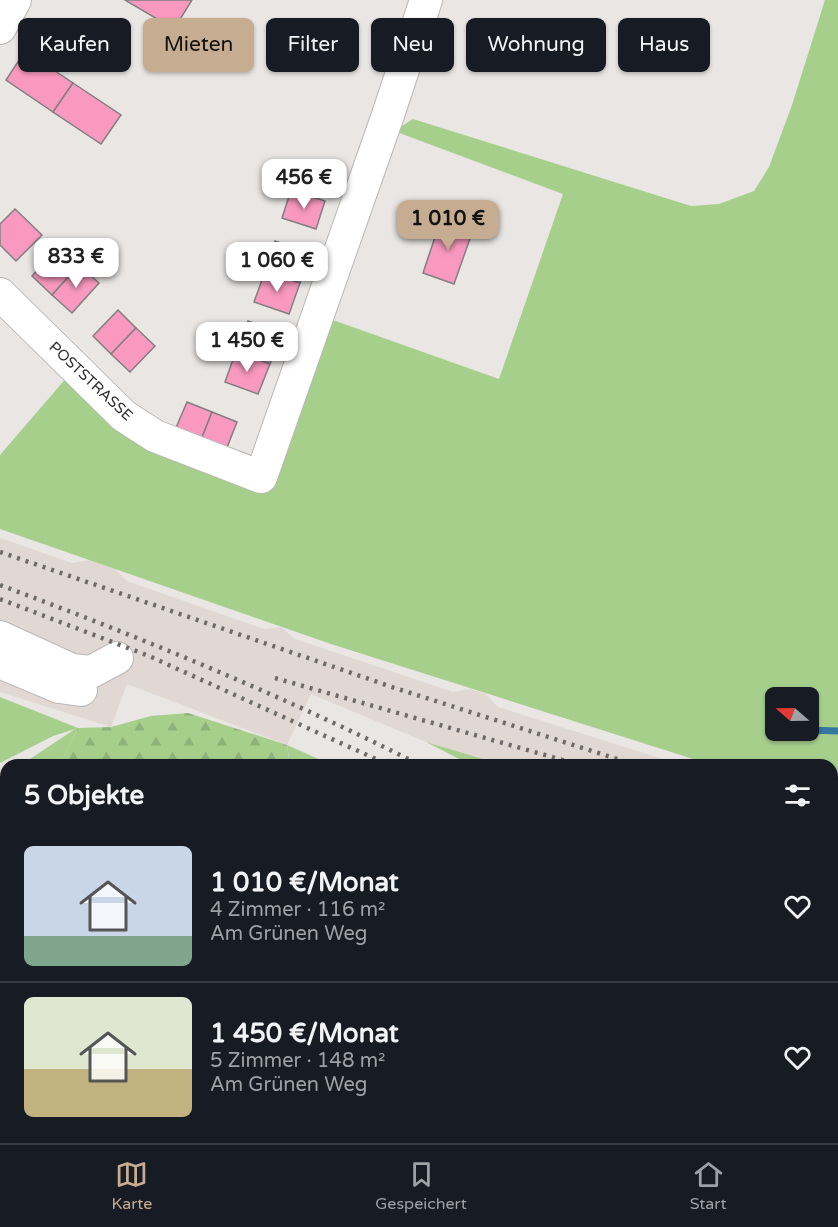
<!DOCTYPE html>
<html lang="de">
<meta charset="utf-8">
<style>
:root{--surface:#171b24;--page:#20242c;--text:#f1f3f6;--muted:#9ea1a6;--line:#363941;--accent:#c6ac91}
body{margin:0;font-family:"Varela Round",sans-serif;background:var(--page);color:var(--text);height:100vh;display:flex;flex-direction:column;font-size:22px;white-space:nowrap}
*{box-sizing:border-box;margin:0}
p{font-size:20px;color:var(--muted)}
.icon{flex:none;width:33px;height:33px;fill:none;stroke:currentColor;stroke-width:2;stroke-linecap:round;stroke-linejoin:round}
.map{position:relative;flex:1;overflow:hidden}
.sheet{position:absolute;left:0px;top:759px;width:838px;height:384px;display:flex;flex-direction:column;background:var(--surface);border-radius:18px 18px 0 0;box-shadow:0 2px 4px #0004}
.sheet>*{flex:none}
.banner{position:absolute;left:18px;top:18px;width:802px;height:54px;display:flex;gap:12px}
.needle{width:39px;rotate:290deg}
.controls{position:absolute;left:765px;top:687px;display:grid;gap:12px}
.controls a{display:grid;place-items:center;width:54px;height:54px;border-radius:9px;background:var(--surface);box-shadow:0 2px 4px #0004;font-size:30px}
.price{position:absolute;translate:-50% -51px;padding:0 14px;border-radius:12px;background:#fff;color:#222;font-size:20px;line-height:39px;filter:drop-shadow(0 2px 3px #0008)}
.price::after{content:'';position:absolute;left:50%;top:36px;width:18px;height:14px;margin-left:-9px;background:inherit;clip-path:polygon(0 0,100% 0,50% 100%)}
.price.selected{background:var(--accent);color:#111}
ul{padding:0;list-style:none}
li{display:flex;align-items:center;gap:18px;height:150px;padding:0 24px}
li+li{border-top:2px solid var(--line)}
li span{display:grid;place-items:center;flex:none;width:168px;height:120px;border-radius:9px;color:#555}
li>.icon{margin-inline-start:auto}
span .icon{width:72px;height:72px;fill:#fffc;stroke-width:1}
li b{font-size:26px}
h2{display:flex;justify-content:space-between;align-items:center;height:72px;padding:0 24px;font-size:26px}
.chip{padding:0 21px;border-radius:9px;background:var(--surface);box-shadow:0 2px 4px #0004;font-size:21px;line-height:54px}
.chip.selected{background:var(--accent);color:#111}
.menu{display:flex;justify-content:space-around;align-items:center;height:84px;border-top:2px solid var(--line);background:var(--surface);font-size:16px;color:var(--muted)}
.menu a{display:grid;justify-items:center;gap:3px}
.menu .selected{color:var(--accent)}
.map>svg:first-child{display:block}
</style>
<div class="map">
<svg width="838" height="1143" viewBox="0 0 838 1143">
<defs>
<pattern id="forest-firs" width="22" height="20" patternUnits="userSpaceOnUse" patternTransform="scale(1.5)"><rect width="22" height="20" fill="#a6cf8c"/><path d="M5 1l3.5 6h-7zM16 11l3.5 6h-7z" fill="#8fb279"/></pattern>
<pattern id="water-waves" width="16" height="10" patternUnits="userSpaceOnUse" patternTransform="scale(1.5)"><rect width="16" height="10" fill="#3498d0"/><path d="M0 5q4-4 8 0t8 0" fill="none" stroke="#2c7ca9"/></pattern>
</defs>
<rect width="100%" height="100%" fill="#e9e6e4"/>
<g fill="#e2d8d3">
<path d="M0 538 72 563 90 560 115 569 127 581 264 629 281 627 295 639 453 692 470 689 486 694 498 707 682 765H503L426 742 311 694 287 745 127 684 111 727 0 692Z"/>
<path d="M832 802 838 804V866L833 865Z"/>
</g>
<g fill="#a6cf8c" fill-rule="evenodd">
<path d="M825 0H838V804L833 802 832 765H712L331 644 0 529V455L68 376 269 488 330 319 499 379 563 194 394 131 413 119 691 206 719 204 754 191 769 167 792 105ZM776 698H808V730H776Z"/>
<path d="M0 697 78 728 60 765H21L75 729 53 736 0 763Z"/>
<path d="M426 742 503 765H471Z"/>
<path d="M287 745 332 765H290Z"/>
<path d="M6 775V840L0 843V779Z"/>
<path d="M832 864 838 866V928L832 929Z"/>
<path d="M833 1092H838V1143H709L718 1137H832Z"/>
<path d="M83 1137H159L158 1143H83Z"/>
<path d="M225 1137H449L459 1143H219Z"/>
</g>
<g fill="url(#forest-firs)">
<path d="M188 713 287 745 290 765H60L78 728 111 727 151 716Z"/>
<path d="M6 925V1044L0 1052V932Z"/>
<path d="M833 1052 838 1056V1092H833Z"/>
<path d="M15 1137H83V1143H9Z"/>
<path d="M159 1137H225L218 1143H158Z"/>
<path d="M611 1137H718L709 1143H606Z"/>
</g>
<g fill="url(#water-waves)" stroke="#32789f" stroke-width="1.5">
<path d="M838 926V1015L833 1018V927Z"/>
<path d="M6 1038V1137H43L41 1143H0V1046Z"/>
<path d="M445 1137H622L617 1143H455Z"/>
</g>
<path fill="#e9e6e4" d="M833 980 838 984V1018L833 1021Z"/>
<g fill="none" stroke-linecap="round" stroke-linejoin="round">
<g stroke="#32789f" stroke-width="7">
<path d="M808 730 838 731"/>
<path d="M786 734 805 730"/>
</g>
</g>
<g fill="#f999bf" stroke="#827f80" stroke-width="1.5">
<path d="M125 0H192L174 29Z"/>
<path d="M25 51 73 83 53 112 6 80Z"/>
<path d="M73 83 121 115 101 144 53 112Z"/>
<path d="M291 190 325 201 316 229 282 218Z"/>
<path d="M15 209 42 235 16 261 0 245V224Z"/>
<path d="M441 219 473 230 454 284 423 273Z"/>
<path d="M275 241 310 252 300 283 265 272Z"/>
<path d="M59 246 79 265 52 295 32 276Z"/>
<path d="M79 265 99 283 72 313 52 295Z"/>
<path d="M265 272 300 283 289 314 254 302Z"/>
<path d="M118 310 136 328 111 354 93 336Z"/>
<path d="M248 321 281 333 270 364 236 351Z"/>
<path d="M136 328 155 346 130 372 111 354Z"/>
<path d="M236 351 270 364 258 394 225 382Z"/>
<path d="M187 402 212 412 201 440 175 430Z"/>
<path d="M212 412 237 422 226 450 201 440Z"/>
</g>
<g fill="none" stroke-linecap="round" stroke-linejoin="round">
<g stroke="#bbb7b6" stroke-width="34">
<g id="minor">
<path d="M0 28 15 0"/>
<path d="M0 294 124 416 155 436 261 477 388 115 426 0"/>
<path d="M0 637 72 670 91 672 117 658"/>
<path d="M0 662 59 687 81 690"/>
</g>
</g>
<use href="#minor" stroke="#fff" stroke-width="32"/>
<g stroke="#6d6b6a" stroke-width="4.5" stroke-dasharray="3 6" stroke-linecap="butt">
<path d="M0 552 395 688 636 765"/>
<path d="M0 585C142 638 284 696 420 765"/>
<path d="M0 599 149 656 389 765"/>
<path d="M275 678 580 765"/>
<path d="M832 826 838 828"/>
<path d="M832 841 838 843"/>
<path d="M832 998 838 1002"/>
<path d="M832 1014 838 1018"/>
</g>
</g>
<g text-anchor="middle" stroke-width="6" stroke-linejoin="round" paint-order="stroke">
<g font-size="15" fill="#2f2e2e" stroke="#fff">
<text transform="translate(91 381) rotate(43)" y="5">POSTSTRASSE</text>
</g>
</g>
</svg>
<div class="controls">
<a><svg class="needle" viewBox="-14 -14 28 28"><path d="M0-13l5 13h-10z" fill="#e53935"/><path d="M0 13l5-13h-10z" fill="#9ea1a6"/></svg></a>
</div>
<b class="price" style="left:304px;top:210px">456 €</b>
<b class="price selected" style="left:448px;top:251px">1 010 €</b>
<b class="price" style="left:76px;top:289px">833 €</b>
<b class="price" style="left:277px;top:293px">1 060 €</b>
<b class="price" style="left:247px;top:373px">1 450 €</b>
<div class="banner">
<a class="chip">Kaufen</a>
<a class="chip selected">Mieten</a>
<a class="chip">Filter</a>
<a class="chip">Neu</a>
<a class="chip">Wohnung</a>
<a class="chip">Haus</a>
</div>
<section class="sheet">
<h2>5 Objekte<svg class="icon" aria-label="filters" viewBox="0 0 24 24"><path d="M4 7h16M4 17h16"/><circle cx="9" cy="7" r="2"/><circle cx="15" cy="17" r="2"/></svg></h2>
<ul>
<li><span style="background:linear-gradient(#c9d6e8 75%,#7fa58c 0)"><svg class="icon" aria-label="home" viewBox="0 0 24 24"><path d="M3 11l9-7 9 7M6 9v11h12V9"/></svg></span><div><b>1 010 €/Monat</b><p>4 Zimmer · 116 m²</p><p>Am Grünen Weg</p></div><svg class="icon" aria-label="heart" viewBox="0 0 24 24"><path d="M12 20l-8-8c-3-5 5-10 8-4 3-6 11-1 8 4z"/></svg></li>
<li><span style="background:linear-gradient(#dfe7d0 60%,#c2b280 0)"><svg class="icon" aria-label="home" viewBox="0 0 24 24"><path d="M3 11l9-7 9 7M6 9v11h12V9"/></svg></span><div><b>1 450 €/Monat</b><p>5 Zimmer · 148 m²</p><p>Am Grünen Weg</p></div><svg class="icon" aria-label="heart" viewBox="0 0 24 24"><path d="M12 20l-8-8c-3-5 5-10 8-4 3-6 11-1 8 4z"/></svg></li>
</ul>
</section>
</div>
<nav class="menu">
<a class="selected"><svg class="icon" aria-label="map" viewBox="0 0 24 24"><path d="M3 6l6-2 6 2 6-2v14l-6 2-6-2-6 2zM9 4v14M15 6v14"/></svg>Karte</a>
<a><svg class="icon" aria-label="saved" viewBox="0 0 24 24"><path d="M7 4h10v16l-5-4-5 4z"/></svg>Gespeichert</a>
<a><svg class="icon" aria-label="home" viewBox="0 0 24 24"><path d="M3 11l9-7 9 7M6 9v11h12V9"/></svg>Start</a>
</nav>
